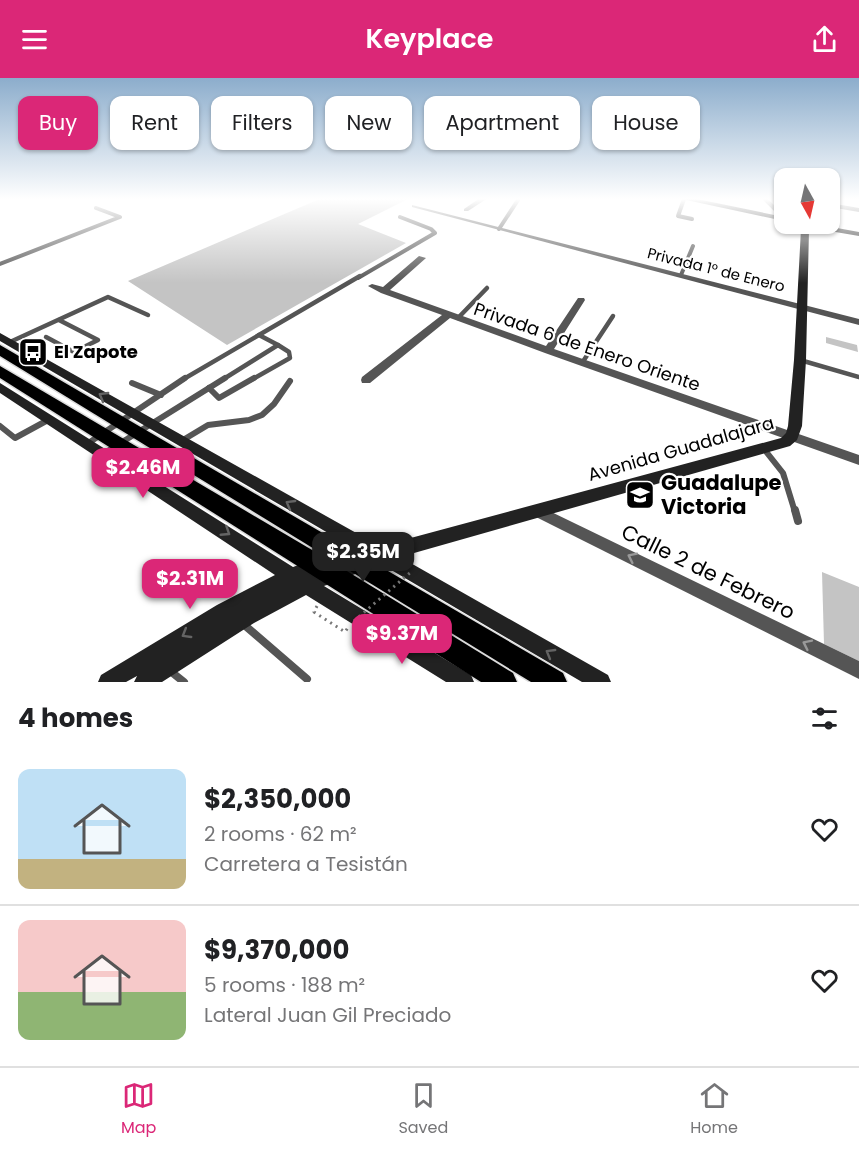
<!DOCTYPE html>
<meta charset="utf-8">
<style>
:root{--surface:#fff;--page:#f2f2f2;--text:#202124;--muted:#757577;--line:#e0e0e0;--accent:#db2777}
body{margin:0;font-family:Poppins,sans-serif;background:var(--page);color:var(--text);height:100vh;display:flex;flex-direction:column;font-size:22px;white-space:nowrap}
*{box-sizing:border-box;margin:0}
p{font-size:20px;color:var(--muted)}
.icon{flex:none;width:33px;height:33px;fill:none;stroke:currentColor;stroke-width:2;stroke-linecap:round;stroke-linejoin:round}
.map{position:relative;height:604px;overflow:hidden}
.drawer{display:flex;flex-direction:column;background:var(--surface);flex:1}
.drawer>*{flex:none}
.banner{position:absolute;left:18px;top:18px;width:824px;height:54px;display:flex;gap:12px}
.needle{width:39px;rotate:172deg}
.controls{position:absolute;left:774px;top:90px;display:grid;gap:12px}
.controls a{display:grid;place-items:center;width:66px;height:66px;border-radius:12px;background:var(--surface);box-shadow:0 2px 4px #0004;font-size:30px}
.price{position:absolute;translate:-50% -51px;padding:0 14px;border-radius:12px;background:var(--accent);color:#fff;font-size:20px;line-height:39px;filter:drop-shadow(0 2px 3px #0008)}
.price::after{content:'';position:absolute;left:50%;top:36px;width:18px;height:14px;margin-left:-9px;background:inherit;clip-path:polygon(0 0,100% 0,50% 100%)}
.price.active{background:#222;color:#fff}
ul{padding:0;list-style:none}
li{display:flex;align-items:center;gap:18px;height:150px;padding:0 18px}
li+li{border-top:2px solid var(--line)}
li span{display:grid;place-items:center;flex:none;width:168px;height:120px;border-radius:12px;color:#555}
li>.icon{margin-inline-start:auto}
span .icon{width:72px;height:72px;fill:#fffc;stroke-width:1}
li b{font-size:26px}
h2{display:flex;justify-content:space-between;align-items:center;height:72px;padding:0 18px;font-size:26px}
.pill{padding:0 21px;border-radius:12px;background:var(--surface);box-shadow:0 2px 4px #0004;font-size:21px;line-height:54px}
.pill.active{background:var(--accent);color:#fff}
header{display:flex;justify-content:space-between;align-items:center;height:78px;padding:0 18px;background:var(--accent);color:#fff;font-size:27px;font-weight:600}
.menu{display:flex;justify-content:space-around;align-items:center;height:84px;border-top:2px solid var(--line);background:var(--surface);font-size:16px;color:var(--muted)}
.menu a{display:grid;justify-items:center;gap:3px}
.menu .active{color:var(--accent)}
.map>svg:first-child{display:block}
</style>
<header><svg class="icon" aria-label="menu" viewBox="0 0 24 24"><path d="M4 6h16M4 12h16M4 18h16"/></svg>Keyplace<svg class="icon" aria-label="share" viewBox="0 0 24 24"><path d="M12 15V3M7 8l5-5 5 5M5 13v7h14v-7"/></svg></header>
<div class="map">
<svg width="859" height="604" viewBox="0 0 859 604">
<rect width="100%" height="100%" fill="#fff"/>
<g fill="#c4c4c4">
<path d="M322 120H410L358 146 406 165 227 267 128 203Z"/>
<path d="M826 259 857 267 858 274 826 265Z"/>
<path d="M822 494 859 509V583L824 566Z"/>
</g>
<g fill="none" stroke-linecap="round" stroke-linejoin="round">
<g stroke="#dbdbdb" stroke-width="3">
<g id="primary">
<path d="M0 267 563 595 567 604H531L0 278Z"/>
<path d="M0 288 324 479 513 595 517 604H481L0 300Z"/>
</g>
</g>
<path stroke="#777" stroke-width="3" stroke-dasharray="2 4.5" stroke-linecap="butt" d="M317 528 314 534 345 554 349 548"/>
<g stroke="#555" stroke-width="4">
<path d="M764 120 781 137"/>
<path d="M684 121 678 138 692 141"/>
<path d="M499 151 518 122"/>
<path d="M0 186 120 139 96 130"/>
<path d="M681 197 693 168"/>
<path d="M358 200 435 155 431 151 400 139"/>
</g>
<g stroke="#555" stroke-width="4.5">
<path d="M458 240 487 210"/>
<path d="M259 257 278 267"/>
<path d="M46 259 74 274 98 262 59 242"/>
<path d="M10 264 108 219 148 237"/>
<path d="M800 282 859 299"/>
<path d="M582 285 613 238"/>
<path d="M182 302 360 198"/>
<path d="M222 302 278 267 289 274 290 280 251 302"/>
</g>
<g stroke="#555" stroke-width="6">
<path d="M132 305 161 317"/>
<path d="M209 310 219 320 254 300"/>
<path d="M209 310 225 300"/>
<path d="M0 348 15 360 48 342"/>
<path d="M183 362 208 347 249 342 262 337 274 326 290 303"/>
<path d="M87 366 185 300"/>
<path d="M764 371 783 395 795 434"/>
<path d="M103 376 209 310"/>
</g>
<g stroke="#555" stroke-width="8">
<path d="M795 432 798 443"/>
<path d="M242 545 307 601"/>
<path d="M169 592 184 604"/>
</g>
<g fill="#555" fill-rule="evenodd">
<path d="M480 120H488L468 133H464V131Z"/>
<path d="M830 125 859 130V134L830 129Z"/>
<path d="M412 127 859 241V247L412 129Z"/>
<path d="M419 178 426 180 390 212 546 268 578 220H584L585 222 554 271 859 377V387L545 275 450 240 370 305H362L361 302 362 299 442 237 381 215 368 208 372 206 383 209Z"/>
<path d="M539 428 859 583V601L534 438 532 434 534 430Z"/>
</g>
<g fill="#222" fill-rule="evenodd">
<path d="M677 120H692L784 139V143Z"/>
<path d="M801 146H815L859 154V158L812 150 809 152 806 282 802 348 797 362 790 368 400 479 608 597 611 604H582L381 486 324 508 471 597 474 604H446L306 517 254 545 162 604H134L137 598 126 604H98L101 597 217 527 275 497 0 315V305L293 489 347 469 353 471 354 480 364 476 0 263V255L383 470 407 461 781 360 786 355 788 348 794 282 801 151 804 148Z"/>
</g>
<use href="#primary" fill="#000" fill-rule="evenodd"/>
<path stroke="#777" stroke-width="3" stroke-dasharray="2 4.5" stroke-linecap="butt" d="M354 543 412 493"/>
</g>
<defs><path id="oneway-chevron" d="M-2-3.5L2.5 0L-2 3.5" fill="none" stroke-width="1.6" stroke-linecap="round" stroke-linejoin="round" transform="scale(1.5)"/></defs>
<g stroke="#646464">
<use href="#oneway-chevron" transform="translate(103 318) rotate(-150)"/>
<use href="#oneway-chevron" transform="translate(290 426) rotate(-150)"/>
<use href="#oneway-chevron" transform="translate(226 454) rotate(33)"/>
<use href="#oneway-chevron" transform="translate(186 556) rotate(149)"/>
<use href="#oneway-chevron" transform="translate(550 575) rotate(-150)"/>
</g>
<g stroke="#999">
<use href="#oneway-chevron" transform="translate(632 479) rotate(-154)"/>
<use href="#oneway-chevron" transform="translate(807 566) rotate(-154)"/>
</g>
<linearGradient id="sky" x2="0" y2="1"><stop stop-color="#8cadcc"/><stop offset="0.59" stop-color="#fff"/><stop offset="1" stop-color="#fff" stop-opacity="0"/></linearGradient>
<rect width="859" height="205" fill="url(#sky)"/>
<defs>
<g id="bus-square" transform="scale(1.5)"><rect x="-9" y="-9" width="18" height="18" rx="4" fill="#000" stroke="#fff"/><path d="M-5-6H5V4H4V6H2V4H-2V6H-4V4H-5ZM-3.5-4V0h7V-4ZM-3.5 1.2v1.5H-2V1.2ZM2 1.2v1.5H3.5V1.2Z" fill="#fff"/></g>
<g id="school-square" transform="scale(1.5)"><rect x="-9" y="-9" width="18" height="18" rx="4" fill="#000" stroke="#fff"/><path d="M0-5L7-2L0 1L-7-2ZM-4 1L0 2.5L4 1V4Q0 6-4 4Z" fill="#fff"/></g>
</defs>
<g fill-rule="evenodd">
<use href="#bus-square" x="33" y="274"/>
<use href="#school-square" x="640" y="417"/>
</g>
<g text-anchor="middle" stroke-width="4.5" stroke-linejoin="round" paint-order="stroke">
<g font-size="15" fill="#000" stroke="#fff">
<text transform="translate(716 192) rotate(14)" y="5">Privada 1° de Enero</text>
</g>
<g font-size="18" fill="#000" stroke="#fff">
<text transform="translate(587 269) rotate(19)" y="6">Privada 6 de Enero Oriente</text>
<text transform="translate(681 371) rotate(-16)" y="6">Avenida Guadalajara</text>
</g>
<g font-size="18" font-weight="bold" fill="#000" stroke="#fff" text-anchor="start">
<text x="54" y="280">El Zapote</text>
</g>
<g font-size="21" font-weight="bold" fill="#000" stroke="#fff" text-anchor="start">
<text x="661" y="412">Guadalupe<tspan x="661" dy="24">Victoria</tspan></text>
</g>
<g font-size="21" fill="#000" stroke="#fff">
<text transform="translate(708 494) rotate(26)" y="7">Calle 2 de Febrero</text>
</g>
</g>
</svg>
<div class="controls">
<a><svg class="needle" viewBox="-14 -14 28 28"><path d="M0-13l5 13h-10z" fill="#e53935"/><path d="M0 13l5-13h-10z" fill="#757577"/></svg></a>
</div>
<b class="price" style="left:143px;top:421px">$2.46M</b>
<b class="price active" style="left:363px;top:505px">$2.35M</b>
<b class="price" style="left:190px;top:532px">$2.31M</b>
<b class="price" style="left:402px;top:587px">$9.37M</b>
<div class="banner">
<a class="pill active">Buy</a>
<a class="pill">Rent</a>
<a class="pill">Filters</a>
<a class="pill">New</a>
<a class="pill">Apartment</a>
<a class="pill">House</a>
</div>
</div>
<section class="drawer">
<h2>4 homes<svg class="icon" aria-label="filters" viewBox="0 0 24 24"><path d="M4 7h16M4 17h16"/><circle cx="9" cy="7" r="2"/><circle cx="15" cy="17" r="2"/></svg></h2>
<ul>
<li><span style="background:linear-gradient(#bfe0f5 75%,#c2b280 0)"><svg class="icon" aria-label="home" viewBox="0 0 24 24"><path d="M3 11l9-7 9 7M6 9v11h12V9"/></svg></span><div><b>$2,350,000</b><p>2 rooms · 62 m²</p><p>Carretera a Tesistán</p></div><svg class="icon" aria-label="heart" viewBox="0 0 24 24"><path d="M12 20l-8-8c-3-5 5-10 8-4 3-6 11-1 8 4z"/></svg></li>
<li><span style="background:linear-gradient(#f6c9c9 60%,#8fb573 0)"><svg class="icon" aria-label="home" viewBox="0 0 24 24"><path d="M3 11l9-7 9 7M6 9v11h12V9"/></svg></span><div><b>$9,370,000</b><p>5 rooms · 188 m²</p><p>Lateral Juan Gil Preciado</p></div><svg class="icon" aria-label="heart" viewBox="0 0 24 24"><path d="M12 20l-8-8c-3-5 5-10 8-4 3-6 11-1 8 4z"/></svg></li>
</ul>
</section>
<nav class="menu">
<a class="active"><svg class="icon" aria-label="map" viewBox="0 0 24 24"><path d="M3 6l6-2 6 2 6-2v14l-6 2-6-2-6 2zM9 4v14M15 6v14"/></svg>Map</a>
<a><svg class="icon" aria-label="saved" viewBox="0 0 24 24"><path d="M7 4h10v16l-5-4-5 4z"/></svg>Saved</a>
<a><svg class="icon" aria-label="home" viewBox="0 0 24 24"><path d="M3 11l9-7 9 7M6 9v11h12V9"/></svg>Home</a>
</nav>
